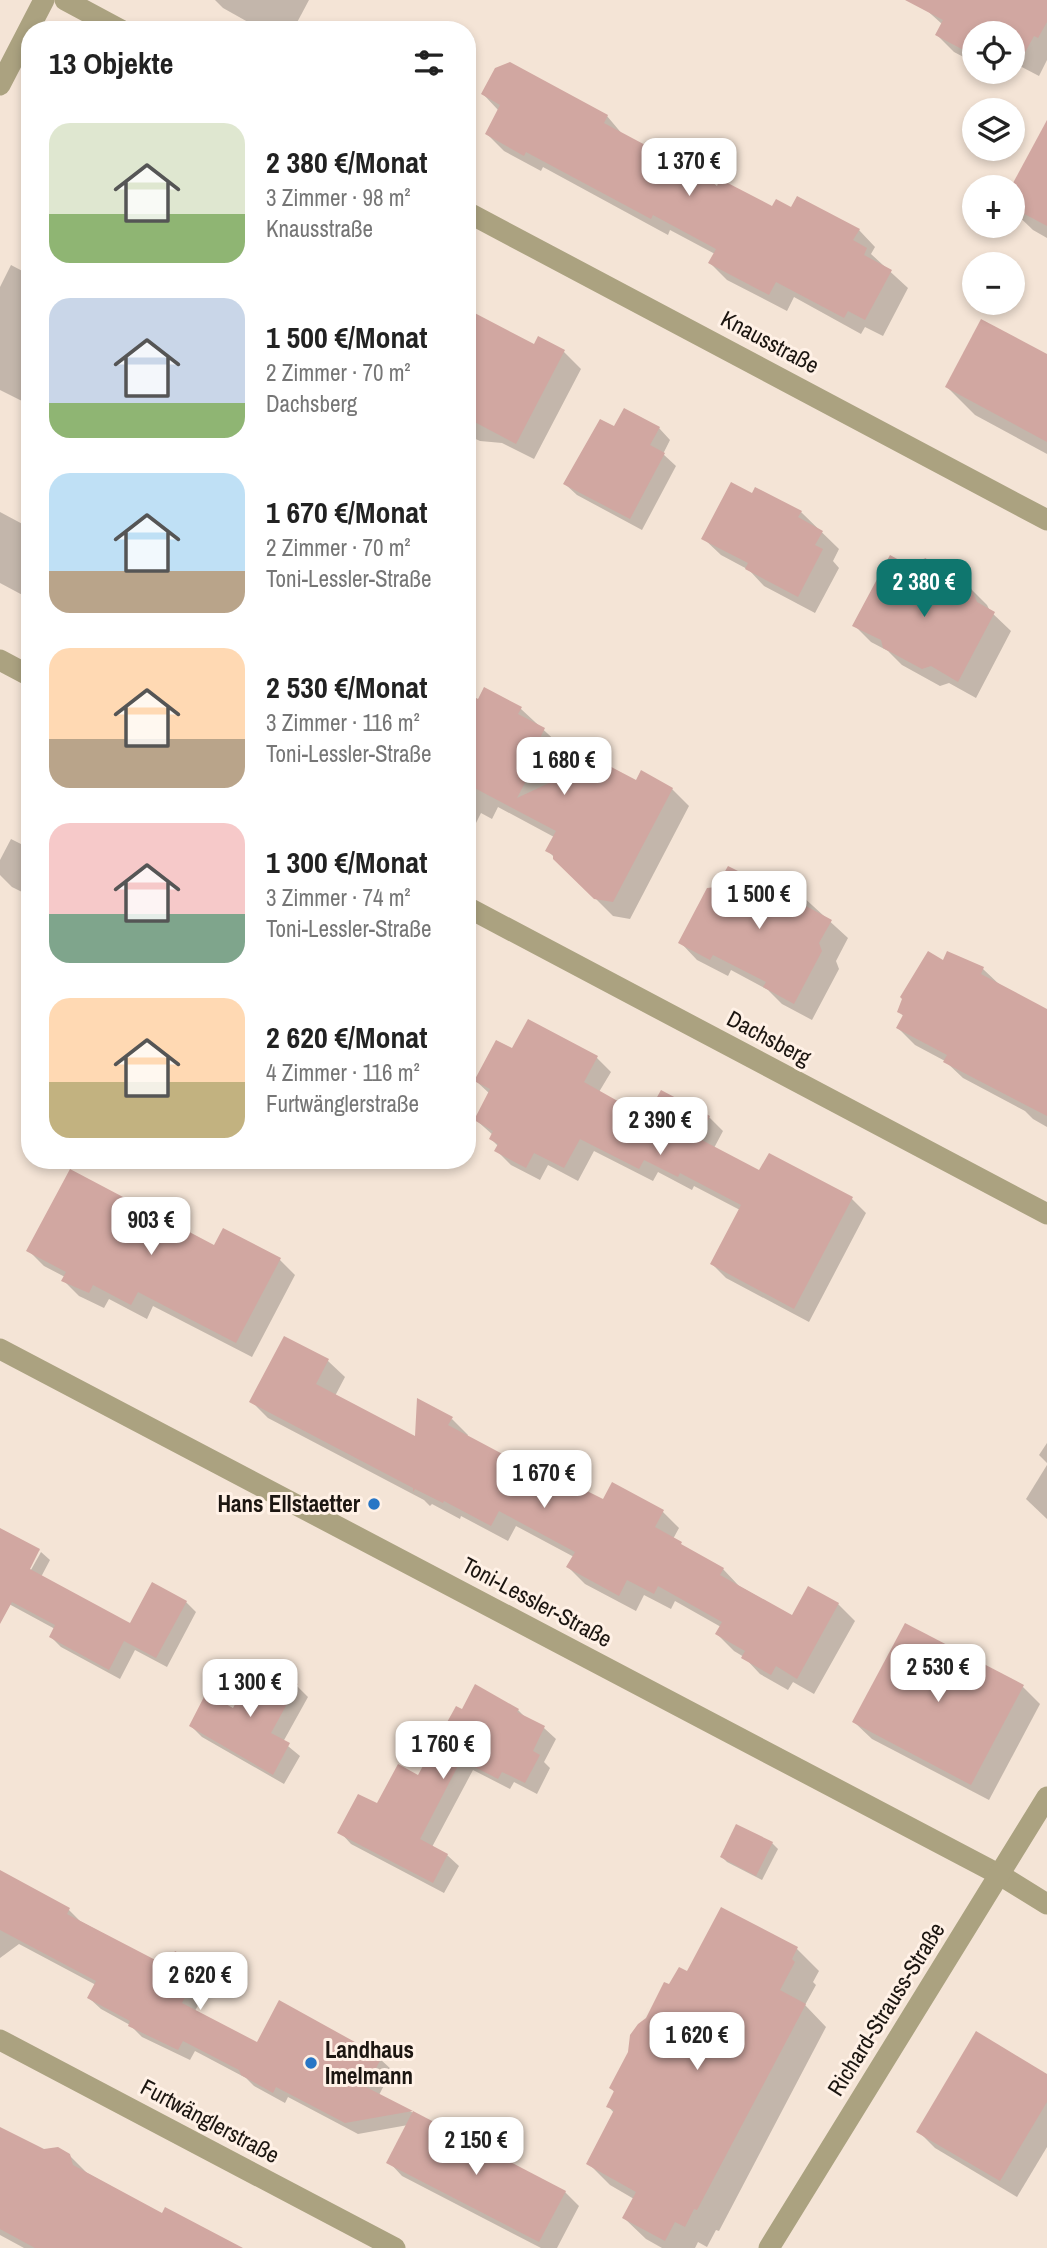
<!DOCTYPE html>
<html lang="de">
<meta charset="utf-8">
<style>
:root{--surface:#fff;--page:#f2f2f2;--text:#222;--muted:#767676;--accent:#0f766e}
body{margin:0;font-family:"Archivo Narrow",sans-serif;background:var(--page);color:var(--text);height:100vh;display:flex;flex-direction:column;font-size:26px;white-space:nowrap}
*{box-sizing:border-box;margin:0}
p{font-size:23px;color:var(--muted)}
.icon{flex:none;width:38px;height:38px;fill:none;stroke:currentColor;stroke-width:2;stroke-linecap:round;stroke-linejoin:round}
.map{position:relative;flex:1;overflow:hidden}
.side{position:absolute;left:21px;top:21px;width:455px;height:1148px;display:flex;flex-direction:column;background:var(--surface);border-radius:28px;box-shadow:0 4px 10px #0003}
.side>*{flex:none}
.buttons{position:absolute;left:962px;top:21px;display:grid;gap:14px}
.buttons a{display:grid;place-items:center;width:63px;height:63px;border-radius:50%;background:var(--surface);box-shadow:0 4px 10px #0003;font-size:35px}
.price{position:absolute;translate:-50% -60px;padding:0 16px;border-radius:14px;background:#fff;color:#222;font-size:23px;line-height:46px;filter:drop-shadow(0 2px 4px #0008)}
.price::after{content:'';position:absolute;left:50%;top:42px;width:21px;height:16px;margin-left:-10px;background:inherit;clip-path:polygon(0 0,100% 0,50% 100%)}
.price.on{background:var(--accent);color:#fff}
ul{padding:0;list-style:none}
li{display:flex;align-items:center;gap:21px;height:175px;padding:0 28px}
li span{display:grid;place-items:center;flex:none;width:196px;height:140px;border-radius:21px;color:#555}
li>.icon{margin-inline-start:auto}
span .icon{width:84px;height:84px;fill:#fffc;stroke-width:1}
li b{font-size:30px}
h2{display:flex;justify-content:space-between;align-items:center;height:84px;padding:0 28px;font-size:30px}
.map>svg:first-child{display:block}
</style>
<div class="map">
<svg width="1047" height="2248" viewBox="0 0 1047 2248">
<rect width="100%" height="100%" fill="#f4e4d6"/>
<g fill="#0003">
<path d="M215 0H309L293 30H262L223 8Z"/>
<path d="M925 0H1047V60L1039 76 1014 63 1013 65V33H975V63L954 52 937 35 942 24 922 6Z"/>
<path d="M992 72H1010L1006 79Z"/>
<path d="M483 94 607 116 623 135 718 188 773 209 792 210 859 230 875 247 871 254 908 288 883 336 865 327 861 334 794 297 787 311 727 280 710 263 715 254 670 230 668 235 543 167 541 171 504 151 487 134 499 111Z"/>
<path d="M1037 142 1047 147V238L1033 230 1013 211V187Z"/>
<path d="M11 265 30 275V391L24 402 0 390V287Z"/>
<path d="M467 311 535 346 564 352 581 369 534 459 502 443 480 441 467 435Z"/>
<path d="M1047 357V454L975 415 947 387Z"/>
<path d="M659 428 670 440 663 454 676 466 642 530 577 495 565 484 615 429Z"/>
<path d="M0 512 30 528V599L0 583Z"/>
<path d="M801 512 839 549 833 561 839 568 815 613 764 586 749 570 721 555 703 538Z"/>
<path d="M926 560 943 578 947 592 970 588 987 605 990 611 1011 631 976 698 949 683 940 686 902 665 888 651 871 642 854 625 908 567Z"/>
<path d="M479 701 521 709 561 746 556 756 562 761 550 785 636 783 672 789 689 806 630 919 613 916 547 850 554 837 498 807 492 819 481 813 471 833 467 831V704Z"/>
<path d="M30 838V896L12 887 0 875V860L11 839 25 846Z"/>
<path d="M752 880 801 895 848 938 836 961 839 969 812 1020 782 1004 768 990 731 970 728 976 697 960 680 942Z"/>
<path d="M944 962 983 969 1001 986 1047 1023V1127L1033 1119 1025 1111 963 1078 945 1061 915 1045 898 1028 904 1017 899 1011Z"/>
<path d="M513 1051 597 1058 611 1072 599 1092 647 1119 709 1117 723 1131 714 1148 760 1173 769 1155 852 1199 866 1213 809 1322 726 1278 712 1264 740 1210 694 1186 692 1190 658 1172 653 1181 594 1151 578 1181 548 1165 540 1180 511 1165 497 1151 499 1147 491 1139 493 1135 476 1120 490 1094 476 1081Z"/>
<path d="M29 1251 280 1260 295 1275 252 1357 153 1306 147 1319 109 1299 104 1308 79 1296 63 1280 65 1277 44 1266Z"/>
<path d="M285 1338 328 1361 345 1377 335 1396 417 1439 452 1419 468 1435 467 1437 574 1495 663 1512 679 1528 673 1539 689 1551 723 1569 739 1586 793 1617 809 1588 838 1604 855 1621 814 1694 793 1682 788 1690 760 1674 744 1657 734 1651 717 1634 721 1627 675 1601 671 1609 644 1595 636 1611 585 1584 568 1567 574 1557 516 1526 508 1541 461 1516 460 1519 432 1504 430 1506 424 1500 268 1418 252 1402Z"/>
<path d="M1047 1443V1463L1039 1455Z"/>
<path d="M1047 1465V1519L1026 1499Z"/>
<path d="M0 1530 40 1551H37L24 1576 27 1577 41 1552 50 1560 41 1577 130 1625 186 1602 196 1612 167 1667 135 1650 120 1679 61 1647 51 1637 55 1629 9 1604 0 1621Z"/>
<path d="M297 1686 308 1697 283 1742 300 1756 284 1784 202 1737 191 1726Z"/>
<path d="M1023 1687 1040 1704 989 1800 872 1739 854 1722Z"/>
<path d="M518 1710 526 1718 544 1728 556 1739 544 1762 550 1768 537 1794 514 1782 510 1789 473 1770 432 1847 447 1855 459 1866 444 1893 351 1844 340 1832 419 1777 462 1711Z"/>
<path d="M772 1843 778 1849 762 1880 727 1862 722 1857Z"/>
<path d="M0 1872 69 1910 80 1921 168 1969 200 1967 212 1978 195 2011 258 2044 380 2059 392 2070 379 2095 565 2192 579 2206 557 2248H541L402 2176 389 2162 408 2125 358 2134 288 2097 285 2103 254 2086 246 2078 195 2051 190 2060 142 2037 130 2025 101 2009 89 1998 96 1985 19 1944 0 1958Z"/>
<path d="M722 1909 797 1949 819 1971 813 1982 816 1985 805 2005 826 2027 719 2231 716 2230 707 2247 698 2242 695 2248H662L646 2239 624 2218 634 2199 610 2185 588 2163 614 2113 608 2106 615 2093 611 2088 647 2019 669 1987 687 1974Z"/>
<path d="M1047 2076V2147L1017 2197 935 2148 918 2131Z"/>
<path d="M0 2142 69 2155 87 2173 163 2215 234 2248H24L0 2235Z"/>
</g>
<g fill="#d1a7a1">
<path d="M905 0H1047V22L1038 38 1034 36 1021 60 1013 56V33H975V56L935 35 943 20Z"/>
<path d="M510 62 608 115 604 123 679 163 682 158 717 186 720 179 772 206 776 199 791 207 797 196 860 229 853 240 867 248 864 255 892 270 865 320 848 311 844 318 776 282 769 295 708 263 716 249 653 215 651 219 526 152 524 156 485 134 500 105 481 94 495 68Z"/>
<path d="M1047 120V226L1013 208V183Z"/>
<path d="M467 309 534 344 538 336 565 350 516 444 467 418Z"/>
<path d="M981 319 1047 354V442L945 387Z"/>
<path d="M624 408 660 427 650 445 665 453 630 519 563 484 600 419 614 426Z"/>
<path d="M731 482 752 493 755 487 802 511 798 517 823 531 815 545 823 549 798 597 745 569 748 563 701 539Z"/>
<path d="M890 555 908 565 926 558 935 592 970 586 977 602 995 612 958 682 931 666 922 669 883 648 881 640 852 626Z"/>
<path d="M484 687 522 707 518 714 545 728 539 740 546 743 517 798 598 760 636 780 641 770 673 788 613 902 594 899 553 859V855L545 851 556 831 467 784V693L478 699Z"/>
<path d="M728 866 752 878 765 875 802 894 804 905 832 920 819 943 822 951 794 1004 763 987 766 982 713 955 710 960 678 943 707 888 716 887Z"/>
<path d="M928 951 943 960 947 951 984 967 981 974 1047 1009V1116L943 1062 947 1055 896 1028 903 1015 897 1012 902 999 900 997Z"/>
<path d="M528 1019 598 1056 584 1082 646 1117 661 1090 710 1116 698 1138 759 1170 769 1153 853 1197 794 1309 710 1264 741 1205 680 1173 678 1177 644 1160 639 1169 580 1139 564 1168 534 1153 526 1168 494 1151 498 1144 489 1139 493 1131 474 1120 490 1089 474 1081 496 1040 512 1048Z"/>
<path d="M70 1169 214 1245 223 1228 281 1258 236 1343 138 1292 131 1305 93 1285 89 1293 61 1281 66 1272 26 1251Z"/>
<path d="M284 1336 329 1359 316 1384 415 1436 417 1398 453 1417 448 1425 574 1492 577 1486 603 1499 612 1482 664 1510 655 1527 682 1542 681 1544 724 1568 720 1575 792 1615 808 1586 839 1603 797 1679 776 1666 771 1675 741 1658 745 1651 715 1634 722 1622 658 1586 654 1594 627 1580 619 1596 566 1567 575 1552 499 1511 491 1526 444 1501 443 1503 415 1489 413 1492V1488L249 1402Z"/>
<path d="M0 1528 40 1549 30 1569 130 1623 152 1582 187 1601 156 1658 124 1641 109 1670 49 1637 55 1625 12 1602 0 1624Z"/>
<path d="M905 1623 1024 1685 971 1785 852 1722Z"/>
<path d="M258 1662 298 1684 271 1733 290 1743 273 1775 189 1726 206 1693 233 1708Z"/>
<path d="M475 1684 519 1709 517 1712 545 1726 533 1751 540 1755 525 1783 502 1772 498 1779 461 1760 420 1839 448 1854 433 1883 337 1833 358 1794 377 1803 398 1764 418 1775 456 1706 462 1709Z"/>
<path d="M736 1824 773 1842 756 1876 720 1857Z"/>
<path d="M0 1870 70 1908 67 1914 167 1966 175 1951 201 1966 182 2003 257 2042 279 2000 382 2057 366 2087 413 2111 345 2123 276 2087 273 2093 241 2075 239 2070 183 2041 178 2050 128 2026 130 2021 87 1998 96 1981 0 1930Z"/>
<path d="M721 1907 798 1947 792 1959 795 1962 780 1990 806 2004 697 2210 694 2209 685 2227 675 2222 665 2241 622 2218 636 2192 586 2164 614 2110 606 2107 614 2091 609 2088 628 2052 630 2035 638 2024 646 2018 664 1982 669 1984 679 1967 687 1971Z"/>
<path d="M976 2031 1047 2074V2102L1000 2181 916 2132Z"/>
<path d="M413 2111 566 2191 539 2242 386 2163Z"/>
<path d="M0 2127 44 2149 58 2147 70 2154 73 2165 162 2213 165 2207 243 2248H35L0 2229Z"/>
</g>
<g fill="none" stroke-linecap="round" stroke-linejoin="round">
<g stroke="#aba280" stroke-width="21">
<path d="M65 0 121 30"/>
<path d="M0 85 44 0"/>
<path d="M467 212 1047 520"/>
<path d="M0 660 30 676"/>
<path d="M467 907 1047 1214"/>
<path d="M0 1349 1000 1875 1047 1904"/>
<path d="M0 2040 395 2248"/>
<path d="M769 2248 1047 1797"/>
</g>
</g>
<g fill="#2876c5" stroke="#fff1e6" stroke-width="2.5">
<circle cx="374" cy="1504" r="7"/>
<circle cx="311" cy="2063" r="7"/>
</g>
<g text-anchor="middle" stroke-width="6" stroke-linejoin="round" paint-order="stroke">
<g font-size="23" fill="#1c1611" stroke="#fff1e6">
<text transform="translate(770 342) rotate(28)" y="8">Knausstraße</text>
<text transform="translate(769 1038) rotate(28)" y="8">Dachsberg</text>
<text transform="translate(537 1602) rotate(28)" y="8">Toni-Lessler-Straße</text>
<text transform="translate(886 2009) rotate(-58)" y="8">Richard-Strauss-Straße</text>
<text transform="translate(210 2121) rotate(28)" y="8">Furtwänglerstraße</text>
</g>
<g font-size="23" font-weight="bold" fill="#1c1611" stroke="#fff1e6" text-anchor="end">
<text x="360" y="1512">Hans Ellstaetter</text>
<text x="325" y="2058" text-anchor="start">Landhaus<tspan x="325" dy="26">Imelmann</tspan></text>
</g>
</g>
</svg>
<div class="buttons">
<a><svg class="icon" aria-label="locate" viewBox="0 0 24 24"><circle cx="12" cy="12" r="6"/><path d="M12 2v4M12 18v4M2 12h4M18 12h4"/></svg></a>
<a><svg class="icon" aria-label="layers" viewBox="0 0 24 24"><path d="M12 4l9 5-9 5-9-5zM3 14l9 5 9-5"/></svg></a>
<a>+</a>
<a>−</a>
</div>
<b class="price" style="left:689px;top:198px">1 370 €</b>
<b class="price on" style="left:924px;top:619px">2 380 €</b>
<b class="price" style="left:564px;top:797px">1 680 €</b>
<b class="price" style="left:759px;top:931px">1 500 €</b>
<b class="price" style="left:660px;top:1157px">2 390 €</b>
<b class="price" style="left:151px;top:1257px">903 €</b>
<b class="price" style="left:544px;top:1510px">1 670 €</b>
<b class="price" style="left:938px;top:1704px">2 530 €</b>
<b class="price" style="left:250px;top:1719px">1 300 €</b>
<b class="price" style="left:443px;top:1781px">1 760 €</b>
<b class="price" style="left:200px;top:2012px">2 620 €</b>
<b class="price" style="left:697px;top:2072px">1 620 €</b>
<b class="price" style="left:476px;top:2177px">2 150 €</b>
<section class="side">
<h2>13 Objekte<svg class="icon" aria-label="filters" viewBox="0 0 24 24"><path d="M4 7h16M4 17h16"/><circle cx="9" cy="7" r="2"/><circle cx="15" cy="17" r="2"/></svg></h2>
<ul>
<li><span style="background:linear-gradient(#dfe7d0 65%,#8fb573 0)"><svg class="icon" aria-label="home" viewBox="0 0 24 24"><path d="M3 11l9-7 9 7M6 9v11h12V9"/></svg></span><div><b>2 380 €/Monat</b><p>3 Zimmer · 98 m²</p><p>Knausstraße</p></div></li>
<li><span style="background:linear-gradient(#c9d6e8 75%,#8fb573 0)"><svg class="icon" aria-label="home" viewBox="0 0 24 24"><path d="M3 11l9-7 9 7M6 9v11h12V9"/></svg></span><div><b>1 500 €/Monat</b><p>2 Zimmer · 70 m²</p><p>Dachsberg</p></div></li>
<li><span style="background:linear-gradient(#bfe0f5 70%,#b9a48a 0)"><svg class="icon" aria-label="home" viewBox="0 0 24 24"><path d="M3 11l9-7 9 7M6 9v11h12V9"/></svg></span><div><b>1 670 €/Monat</b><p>2 Zimmer · 70 m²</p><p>Toni-Lessler-Straße</p></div></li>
<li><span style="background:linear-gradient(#ffd9b3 65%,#b9a48a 0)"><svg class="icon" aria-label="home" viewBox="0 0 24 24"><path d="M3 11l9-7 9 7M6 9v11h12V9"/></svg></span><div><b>2 530 €/Monat</b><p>3 Zimmer · 116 m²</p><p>Toni-Lessler-Straße</p></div></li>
<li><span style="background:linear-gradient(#f6c9c9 65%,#7fa58c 0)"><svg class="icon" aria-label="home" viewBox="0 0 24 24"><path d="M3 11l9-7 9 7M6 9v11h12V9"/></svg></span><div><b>1 300 €/Monat</b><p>3 Zimmer · 74 m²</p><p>Toni-Lessler-Straße</p></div></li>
<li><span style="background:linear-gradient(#ffd9b3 60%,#c2b280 0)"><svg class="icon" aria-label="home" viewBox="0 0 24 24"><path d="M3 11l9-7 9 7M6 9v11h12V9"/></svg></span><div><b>2 620 €/Monat</b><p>4 Zimmer · 116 m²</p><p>Furtwänglerstraße</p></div></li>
</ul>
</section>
</div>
